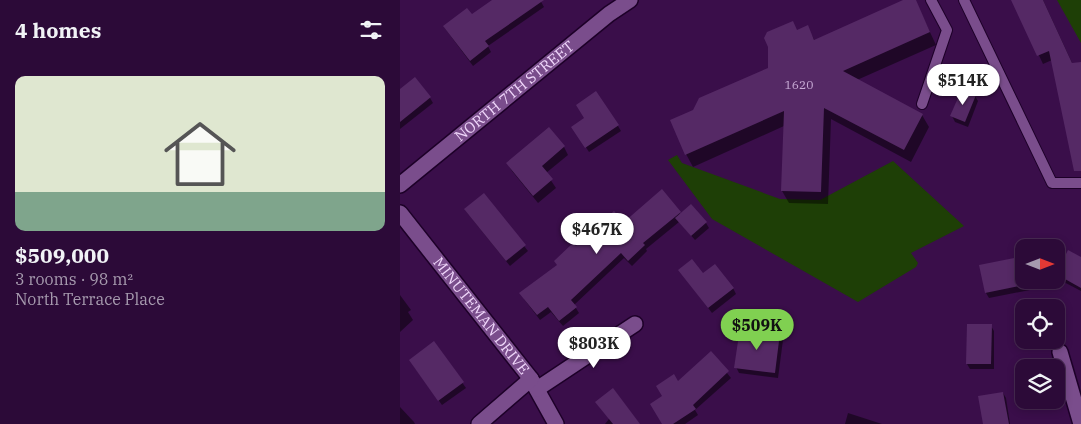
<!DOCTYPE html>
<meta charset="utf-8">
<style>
:root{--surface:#2c0a38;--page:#341340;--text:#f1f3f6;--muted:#a69aae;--line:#482b53;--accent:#80d051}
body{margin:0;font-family:"IBM Plex Serif",serif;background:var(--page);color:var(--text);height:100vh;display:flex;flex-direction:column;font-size:19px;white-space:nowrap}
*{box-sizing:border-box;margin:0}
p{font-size:16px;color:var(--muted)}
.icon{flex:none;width:28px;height:28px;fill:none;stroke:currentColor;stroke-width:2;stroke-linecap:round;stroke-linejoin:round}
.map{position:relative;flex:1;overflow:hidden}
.details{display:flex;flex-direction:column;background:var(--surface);width:400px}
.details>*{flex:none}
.needle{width:32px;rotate:90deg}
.tools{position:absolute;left:615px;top:239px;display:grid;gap:10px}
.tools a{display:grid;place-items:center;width:50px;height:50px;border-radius:10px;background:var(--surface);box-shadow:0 2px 8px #0003,0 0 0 1px var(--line);font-size:25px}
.price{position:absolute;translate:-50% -42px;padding:0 11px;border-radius:18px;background:#fff;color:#222;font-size:16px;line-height:32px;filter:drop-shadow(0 1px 2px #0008)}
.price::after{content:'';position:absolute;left:50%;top:30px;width:15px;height:11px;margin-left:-8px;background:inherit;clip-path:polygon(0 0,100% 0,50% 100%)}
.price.current{background:var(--accent);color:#111}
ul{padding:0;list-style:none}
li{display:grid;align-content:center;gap:10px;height:265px;padding:0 15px}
li span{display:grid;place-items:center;height:155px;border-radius:10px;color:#555}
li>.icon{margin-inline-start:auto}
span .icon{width:90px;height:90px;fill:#fffc;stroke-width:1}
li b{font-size:21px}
h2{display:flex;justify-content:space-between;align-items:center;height:60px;padding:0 15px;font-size:21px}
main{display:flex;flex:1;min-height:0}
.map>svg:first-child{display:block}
</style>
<main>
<section class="details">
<h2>4 homes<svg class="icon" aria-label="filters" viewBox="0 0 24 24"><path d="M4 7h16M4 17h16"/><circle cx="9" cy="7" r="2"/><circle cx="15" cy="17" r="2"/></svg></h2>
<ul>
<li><span style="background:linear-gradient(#dfe7d0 75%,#7fa58c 0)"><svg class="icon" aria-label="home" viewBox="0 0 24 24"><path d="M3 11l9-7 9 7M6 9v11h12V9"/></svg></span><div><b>$509,000</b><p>3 rooms · 98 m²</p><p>North Terrace Place</p></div></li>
</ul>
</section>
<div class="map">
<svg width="681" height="424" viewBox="0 0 681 424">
<rect width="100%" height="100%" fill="#3a0e4a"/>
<g fill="#1e3f06">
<path d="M657 0H681V43Z"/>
<path d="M277 155 282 163 380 199 420 200 493 161 564 226 511 253 518 263 516 267 458 302 312 219 268 160Z"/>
</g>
<g fill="#0007">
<path d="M94 0H140L144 7 88 46 91 52 73 66 44 27 71 16Z"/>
<path d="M506 0H515L536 45 457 80 522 115 529 127 511 162 431 119 428 204 389 203 382 191 384 126 293 167 286 154 294 111 369 69 397 31 407 27 415 41Z"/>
<path d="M613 0H643L673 65 681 66V171H678L673 163 652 60 643 64Z"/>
<path d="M0 90 30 98 33 103 0 129Z"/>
<path d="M575 96 578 101 568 127 555 122 552 116Z"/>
<path d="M186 118 218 126 221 131 189 152 176 132Z"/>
<path d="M164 147 168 155 146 173 156 188 138 203 112 171 107 163Z"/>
<path d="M262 191 281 215 306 223 309 228 295 240 279 222 246 249 247 251 232 266 224 258 174 305 179 313 163 326 151 312 140 320 124 299 176 248 224 223Z"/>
<path d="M83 195 128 251 110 266 65 210Z"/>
<path d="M681 259V291L660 280 657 274Z"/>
<path d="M581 266 624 280H643L645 287 589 298 586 293Z"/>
<path d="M283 275H303L333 288 336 294 312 313Z"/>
<path d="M0 295 11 310 8 312 13 320 0 332Z"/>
<path d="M591 326 594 331V369H570L567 364Z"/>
<path d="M379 335 383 340 378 378 339 373 336 367Z"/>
<path d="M34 343 66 388 42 405 13 365Z"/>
<path d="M311 353 331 378 295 410 298 415 285 424H263L264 397Z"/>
<path d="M603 393 606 398 610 424H584Z"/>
<path d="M0 407 14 422 15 424H0Z"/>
<path d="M448 413 482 424H445Z"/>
<path d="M209 419 239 424H205Z"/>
</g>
<g fill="#552965">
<path d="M92 0H144L85 41 89 46 70 61 43 26 67 8 72 14Z"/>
<path d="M503 0H516L530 32 443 71 523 114 504 150 424 108 421 192 381 191 384 111 285 155 270 120 293 110 299 98 368 68V47L364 38 367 32 393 21 397 30 408 25 414 40Z"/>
<path d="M611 0H643L672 63 681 62V171H674L649 51 637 56Z"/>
<path d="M15 77 31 97 0 122V89Z"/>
<path d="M562 89 576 95 565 122 550 116Z"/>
<path d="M196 91 219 125 185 148 171 127 184 118 176 105Z"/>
<path d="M149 127 165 146 142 166 153 179 133 196 106 163Z"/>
<path d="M262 189 281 212 243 243 245 245 228 261 221 253 171 300 177 307 159 321 148 307 137 315 119 293 157 265 154 261 173 243 176 246 214 211 224 222Z"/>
<path d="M84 193 126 245 106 261 64 209Z"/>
<path d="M291 204 307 222 291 236 275 218Z"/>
<path d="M668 250 681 257V288L656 274Z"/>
<path d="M624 256V285L585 293 579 265Z"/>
<path d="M292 259 303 273 315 264 334 288 308 308 278 270Z"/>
<path d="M567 324H592L591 364H566Z"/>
<path d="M340 328 380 333 375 373 334 368Z"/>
<path d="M34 341 64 382 38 401 9 360Z"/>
<path d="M311 351 329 371 293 405 296 409 273 424H262L250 404 262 396 256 386 274 374 278 381Z"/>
<path d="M213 388 240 424H213L195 402Z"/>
<path d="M603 392 609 424H583L578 396Z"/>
</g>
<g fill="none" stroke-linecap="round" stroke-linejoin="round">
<g stroke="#1d0028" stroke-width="12">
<g id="lane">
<path d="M564 0 652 183H681"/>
<path d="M522 104 547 30 531 0"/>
</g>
</g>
<g stroke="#1d0028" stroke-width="18">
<g id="street">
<path id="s1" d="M0 185 209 14 230 0"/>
<path id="s2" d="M0 213 131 379 156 424"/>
<path d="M660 352 681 424"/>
<path d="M137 389 235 324"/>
<path d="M79 424 131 379"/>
</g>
</g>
<use href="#lane" stroke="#7a4d8c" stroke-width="10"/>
<use href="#street" stroke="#7a4d8c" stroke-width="15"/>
</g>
<g text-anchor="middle" stroke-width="4.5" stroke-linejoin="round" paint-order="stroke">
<g font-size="12" fill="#c9acd6">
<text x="399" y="89">1620</text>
</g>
<g font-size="15" fill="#f0d7fb" stroke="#30023e">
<text dy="5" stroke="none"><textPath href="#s1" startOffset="148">NORTH 7TH STREET</textPath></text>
<text dy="5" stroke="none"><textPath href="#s2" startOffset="131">MINUTEMAN DRIVE</textPath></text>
</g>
</g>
</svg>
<div class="tools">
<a><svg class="needle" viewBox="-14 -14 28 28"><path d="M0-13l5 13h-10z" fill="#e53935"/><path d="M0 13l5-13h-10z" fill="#a69aae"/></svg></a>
<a><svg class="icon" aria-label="locate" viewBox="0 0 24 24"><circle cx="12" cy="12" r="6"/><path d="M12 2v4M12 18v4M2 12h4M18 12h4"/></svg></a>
<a><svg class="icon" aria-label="layers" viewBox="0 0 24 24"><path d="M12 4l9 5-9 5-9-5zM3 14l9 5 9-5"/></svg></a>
</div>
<b class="price" style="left:563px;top:106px">$514K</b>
<b class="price" style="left:197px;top:255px">$467K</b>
<b class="price current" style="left:357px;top:351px">$509K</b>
<b class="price" style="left:194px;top:369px">$803K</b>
</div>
</main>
